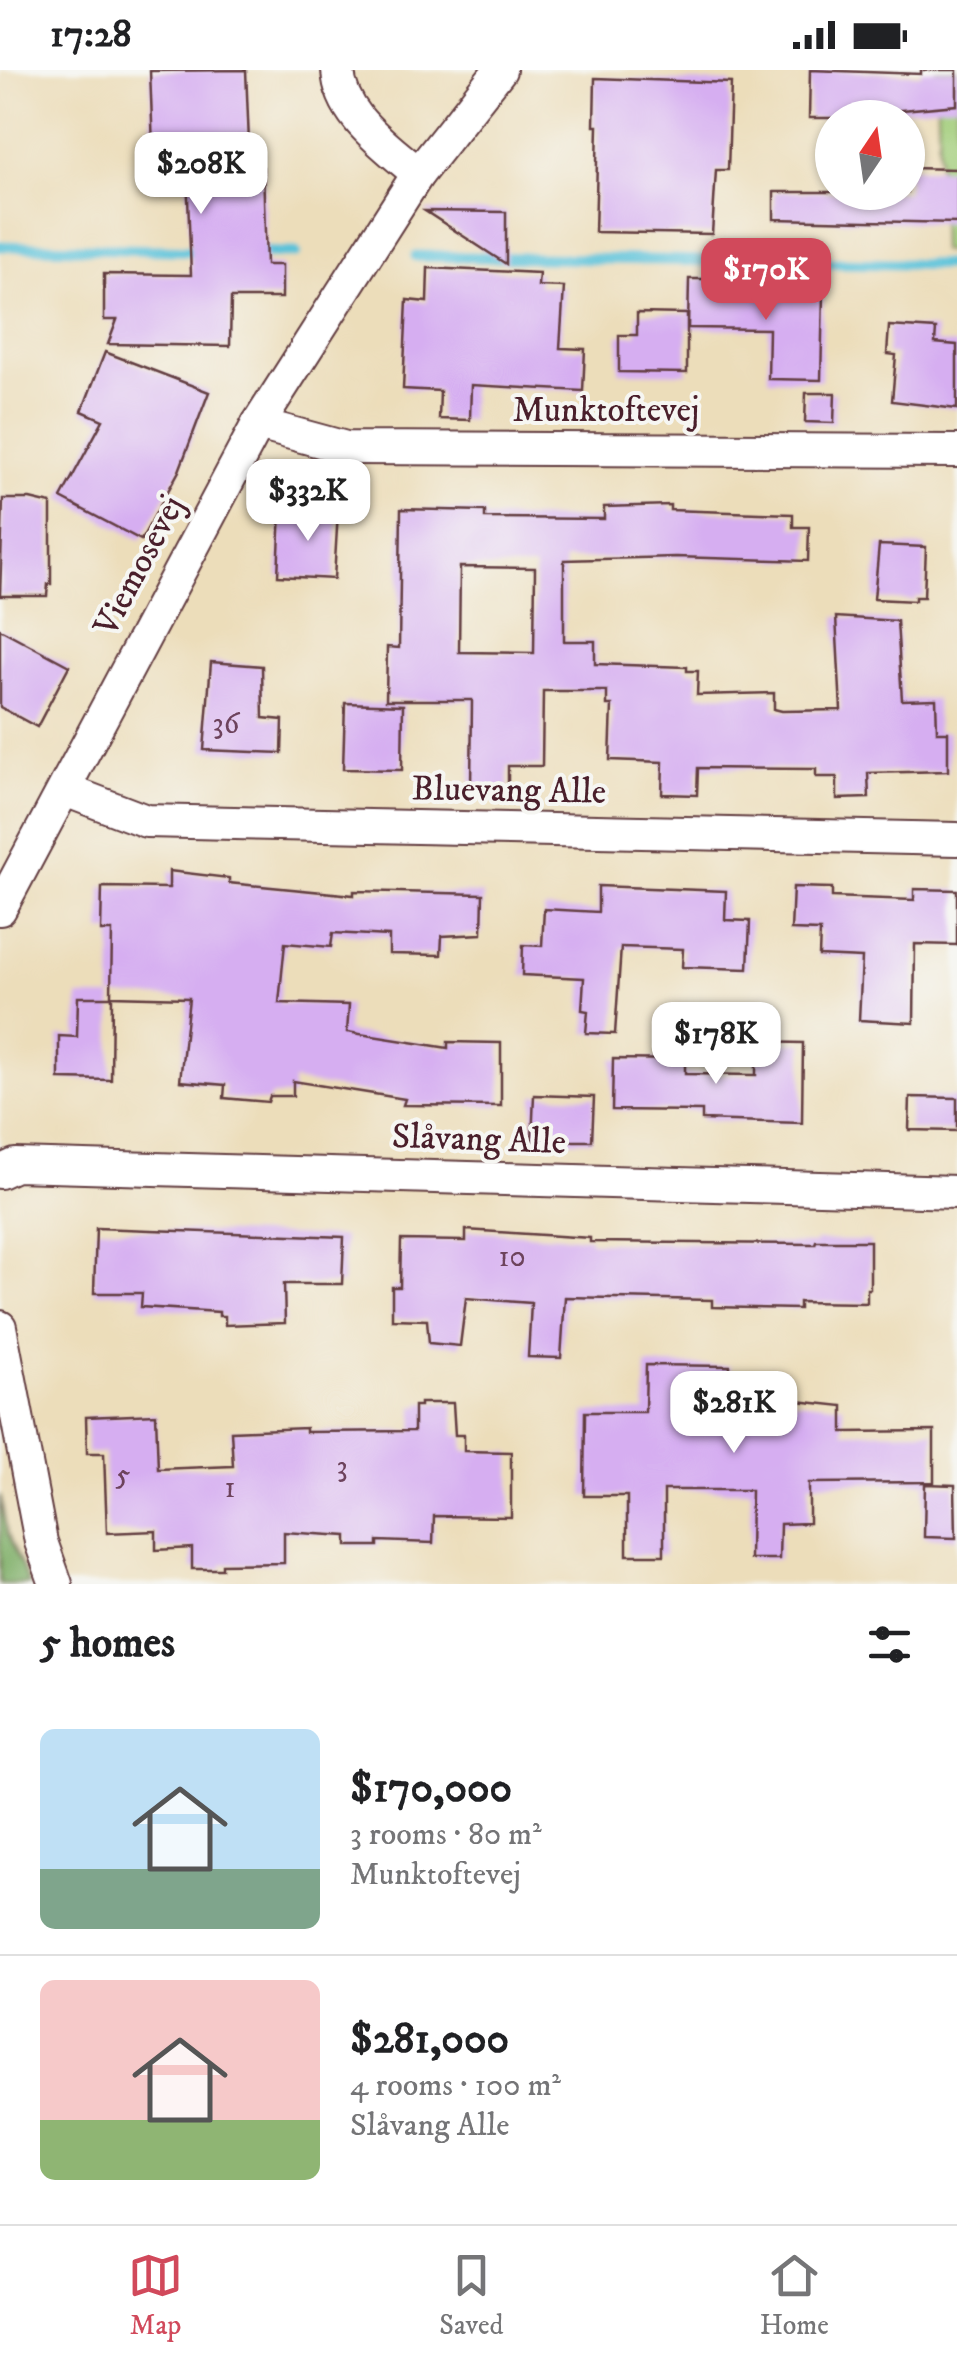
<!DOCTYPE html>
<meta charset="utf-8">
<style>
:root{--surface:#fff;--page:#f2f2f2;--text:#202124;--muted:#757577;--line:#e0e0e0;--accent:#d1495b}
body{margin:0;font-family:"IM FELL DW Pica",serif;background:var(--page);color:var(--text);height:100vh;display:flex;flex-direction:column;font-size:38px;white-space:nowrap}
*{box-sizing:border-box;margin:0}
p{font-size:32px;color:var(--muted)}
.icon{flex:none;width:55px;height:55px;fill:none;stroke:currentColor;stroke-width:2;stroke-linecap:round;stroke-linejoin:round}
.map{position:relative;height:1514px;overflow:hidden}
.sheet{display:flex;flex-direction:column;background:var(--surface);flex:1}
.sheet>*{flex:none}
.needle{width:65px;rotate:13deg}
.controls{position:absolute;left:815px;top:30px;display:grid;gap:20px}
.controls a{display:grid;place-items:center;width:110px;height:110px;border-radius:50%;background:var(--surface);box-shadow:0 2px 8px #0004;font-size:50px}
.price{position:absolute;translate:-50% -85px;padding:0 22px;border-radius:20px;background:#fff;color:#222;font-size:32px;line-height:65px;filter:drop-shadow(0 2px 5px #0008)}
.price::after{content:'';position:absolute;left:50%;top:60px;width:30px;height:22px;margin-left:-15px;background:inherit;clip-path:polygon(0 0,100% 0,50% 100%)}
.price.selected{background:var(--accent);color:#fff}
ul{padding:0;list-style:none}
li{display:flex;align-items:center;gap:30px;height:250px;padding:0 40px}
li+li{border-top:2px solid var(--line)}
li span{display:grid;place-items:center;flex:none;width:280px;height:200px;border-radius:15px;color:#555}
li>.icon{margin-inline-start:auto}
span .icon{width:120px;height:120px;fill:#fffc;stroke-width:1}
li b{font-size:42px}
h2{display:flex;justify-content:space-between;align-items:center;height:120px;padding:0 40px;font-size:42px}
.status{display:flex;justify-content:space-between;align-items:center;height:70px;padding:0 50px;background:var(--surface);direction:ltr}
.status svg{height:28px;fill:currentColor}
.menu{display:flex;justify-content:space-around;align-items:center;height:140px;border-top:2px solid var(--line);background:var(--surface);font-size:28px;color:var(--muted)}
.menu a{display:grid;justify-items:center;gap:5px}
.menu .selected{color:var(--accent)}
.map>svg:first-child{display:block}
</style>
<div class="status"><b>17:28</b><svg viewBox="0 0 49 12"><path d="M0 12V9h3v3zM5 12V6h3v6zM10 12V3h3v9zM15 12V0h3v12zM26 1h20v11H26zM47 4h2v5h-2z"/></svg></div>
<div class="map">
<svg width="957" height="1514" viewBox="0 0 957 1514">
<rect width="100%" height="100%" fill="#f6f6f2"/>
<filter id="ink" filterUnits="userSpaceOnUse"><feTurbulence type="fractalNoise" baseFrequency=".01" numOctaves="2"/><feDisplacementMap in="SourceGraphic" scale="20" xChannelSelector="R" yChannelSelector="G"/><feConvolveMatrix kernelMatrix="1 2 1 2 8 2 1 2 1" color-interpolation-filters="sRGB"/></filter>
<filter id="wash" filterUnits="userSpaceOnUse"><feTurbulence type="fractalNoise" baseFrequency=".0048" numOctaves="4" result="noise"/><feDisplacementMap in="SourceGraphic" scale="40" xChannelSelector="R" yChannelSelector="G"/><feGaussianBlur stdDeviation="2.25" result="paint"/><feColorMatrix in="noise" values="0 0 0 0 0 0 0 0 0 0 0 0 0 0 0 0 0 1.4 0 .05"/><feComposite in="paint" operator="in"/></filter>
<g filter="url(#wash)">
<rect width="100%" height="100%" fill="#ecddba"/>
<path fill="#a2cd7a" stroke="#767652" stroke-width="2.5" d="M937 0H957V181H941Z"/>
<path fill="#81b06a" stroke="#66684a" stroke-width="2.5" d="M0 1425 7 1463 29 1514H0Z"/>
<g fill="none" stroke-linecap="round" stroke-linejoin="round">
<g stroke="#5cc2d9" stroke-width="11">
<path d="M0 176 206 181"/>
<path d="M254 182 296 183"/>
<path d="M416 186 957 195"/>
</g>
</g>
<g id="blocks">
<g fill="#d6aef1" fill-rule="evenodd">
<path d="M246 0 250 97H263L266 195H282V228H231L230 276 108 274 117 250H104V204L191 205 187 102 154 103 150 1Z"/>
<path d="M810 0 921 4V0H957V35L891 41 890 48H809Z"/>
<path d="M595 8 731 13 728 100H716L712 164 595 162 598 56H594Z"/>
<path d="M908 98 957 99V153L774 149V122H908Z"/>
<path d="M425 141 506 142V194Z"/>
<path d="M428 198 539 203 538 216 564 217 560 278 585 279 583 321 471 315 470 350 439 349 440 321 403 319 407 230 427 232Z"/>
<path d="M689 209H733V220L823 222 821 310 768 309 769 259 688 258Z"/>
<path d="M637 243 687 244V303L619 302V265H637Z"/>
<path d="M889 256 936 259 935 273 957 275V339L892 331 896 285 887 284Z"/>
<path d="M105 282 209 322 179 401 141 470 61 428 103 350 82 341Z"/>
<path d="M806 323H835L834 353 805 352Z"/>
<path d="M3 429H30L51 434V514H48L47 526H0Z"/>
<path d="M670 435V440L793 444V457H809L808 491 675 487 564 490V571H595V594L687 597V601H698L697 625 774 623V639L782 641 841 640 836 547 897 551 902 630 936 629 937 662H948V701L868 703 869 728 837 729V707H816V699L698 698 697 725 662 724 663 692 610 690 612 635H607V621H543L542 696H508V718H471L472 630H386L387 577 399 578 401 439 485 441V448L604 449V437ZM460 497 535 498 534 583 459 582Z"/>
<path d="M281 439 338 441 334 509 278 506Z"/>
<path d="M879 475 926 477 924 527H915V531L874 529Z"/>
<path d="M0 559 69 596 37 657 0 637Z"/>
<path d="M211 592 262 596 263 648 283 650 282 683 204 680Z"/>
<path d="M345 633 403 635 402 700 343 699Z"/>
<path d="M169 801 229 808V813L354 825V821L483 824 482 864 442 866 441 885 389 884V866L333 863 331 877 285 873 279 933 349 935 347 962 448 978V972L501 973V1036L403 1035 405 1029 293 1011V1026H270L268 1032 224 1028 225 1015 180 1011 189 928 111 926 112 861H101L102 817 169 818Z"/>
<path d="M598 816 726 821 725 850 750 851 748 899 682 897 683 879 621 877 615 964 586 963 588 941 582 940 584 908 522 905 523 875 542 876 544 839 598 842Z"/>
<path d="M793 817 832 818V827L914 830V819L957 820V875L915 874 914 953 859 950 862 888 819 886 820 861 791 860Z"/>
<path d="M78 927H112L111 1010 59 1009V966L77 967Z"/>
<path d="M756 972 803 973 802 1053 702 1050V1041L612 1040 613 989 685 990V1004L756 1005Z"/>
<path d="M534 1025 594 1027 592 1071H532Z"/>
<path d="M910 1027 957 1028V1061L909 1060Z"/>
<path d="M96 1158 344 1167 342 1214H284L285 1253 225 1255V1246H219V1242L141 1237 142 1223H94Z"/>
<path d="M466 1160 590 1168V1172L815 1174 816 1171H870V1219H867V1233L799 1232V1239L712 1237V1230L565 1227 561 1288 528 1287 531 1233 466 1228 460 1276 429 1273 427 1250 392 1249V1217H400L401 1170 466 1171Z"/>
<path d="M646 1295 730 1296 729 1352H785L787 1330 843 1336V1362L934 1361V1412L809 1413V1453L780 1454 779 1489H750L751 1420H664V1485H627V1426H584L585 1342H645Z"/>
<path d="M420 1333H453L455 1365H464V1381L511 1382V1447L434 1446 433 1473 378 1471V1476H347V1466L284 1462V1493L222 1494V1499H192V1478L156 1480V1461L107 1463 104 1383H87L86 1347 156 1344 158 1399 233 1396 231 1361 306 1358V1362L414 1361V1336H420Z"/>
<path d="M925 1414 955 1415 956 1468 924 1467Z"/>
</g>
</g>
</g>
<g filter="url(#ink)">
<use href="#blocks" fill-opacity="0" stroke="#623c40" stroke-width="2.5"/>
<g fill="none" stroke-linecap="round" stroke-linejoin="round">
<g stroke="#623c40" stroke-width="36">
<g id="street">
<path d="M338 0C340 46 386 75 418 104"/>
<path d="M258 354 346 378 957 381"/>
<path d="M65 720 146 751 957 769"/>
<path d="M0 839 258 354 418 104 500 0"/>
<path d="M0 1102 15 1095 957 1122"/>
<path d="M0 1257 41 1472 56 1514"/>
</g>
</g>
<use href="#street" stroke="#fff" stroke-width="32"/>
</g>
</g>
<g text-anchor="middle" stroke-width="8" stroke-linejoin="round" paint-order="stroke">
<g font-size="30" fill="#6d435c">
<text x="226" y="663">36</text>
<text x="512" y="1196">10</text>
<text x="342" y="1406">3</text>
<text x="123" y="1414">5</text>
<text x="230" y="1427">1</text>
</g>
<g font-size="35" fill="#4a1f2b" stroke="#f6f6f2">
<text x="606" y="351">Munktoftevej</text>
<text transform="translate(138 495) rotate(-62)" y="12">Viemosevej</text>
<text transform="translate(509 719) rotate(1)" y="12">Bluevang Alle</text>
<text transform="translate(479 1068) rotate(2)" y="12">Slåvang Alle</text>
</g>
</g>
</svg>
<div class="controls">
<a><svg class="needle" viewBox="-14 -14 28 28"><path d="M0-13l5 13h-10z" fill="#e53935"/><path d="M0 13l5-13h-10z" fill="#757577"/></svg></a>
</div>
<b class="price" style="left:201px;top:147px">$208K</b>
<b class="price selected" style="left:766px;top:253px">$170K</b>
<b class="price" style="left:308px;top:474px">$332K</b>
<b class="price" style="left:716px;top:1017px">$178K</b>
<b class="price" style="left:734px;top:1386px">$281K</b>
</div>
<section class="sheet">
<h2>5 homes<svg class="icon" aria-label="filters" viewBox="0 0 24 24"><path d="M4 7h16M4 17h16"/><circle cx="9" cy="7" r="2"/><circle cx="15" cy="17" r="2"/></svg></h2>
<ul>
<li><span style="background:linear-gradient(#bfe0f5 70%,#7fa58c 0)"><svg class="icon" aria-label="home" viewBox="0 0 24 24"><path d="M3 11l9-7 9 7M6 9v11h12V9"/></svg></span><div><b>$170,000</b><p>3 rooms · 80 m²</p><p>Munktoftevej</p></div></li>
<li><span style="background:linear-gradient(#f6c9c9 70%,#8fb573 0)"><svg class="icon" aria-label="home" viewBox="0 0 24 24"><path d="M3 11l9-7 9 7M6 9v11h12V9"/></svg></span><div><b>$281,000</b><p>4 rooms · 100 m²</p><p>Slåvang Alle</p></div></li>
</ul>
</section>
<nav class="menu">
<a class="selected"><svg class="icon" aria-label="map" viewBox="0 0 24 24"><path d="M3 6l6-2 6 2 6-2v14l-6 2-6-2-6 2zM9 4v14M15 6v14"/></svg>Map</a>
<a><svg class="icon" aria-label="saved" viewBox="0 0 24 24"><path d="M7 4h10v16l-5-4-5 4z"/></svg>Saved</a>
<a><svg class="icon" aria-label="home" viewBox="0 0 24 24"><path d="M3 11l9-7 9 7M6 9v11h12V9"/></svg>Home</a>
</nav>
